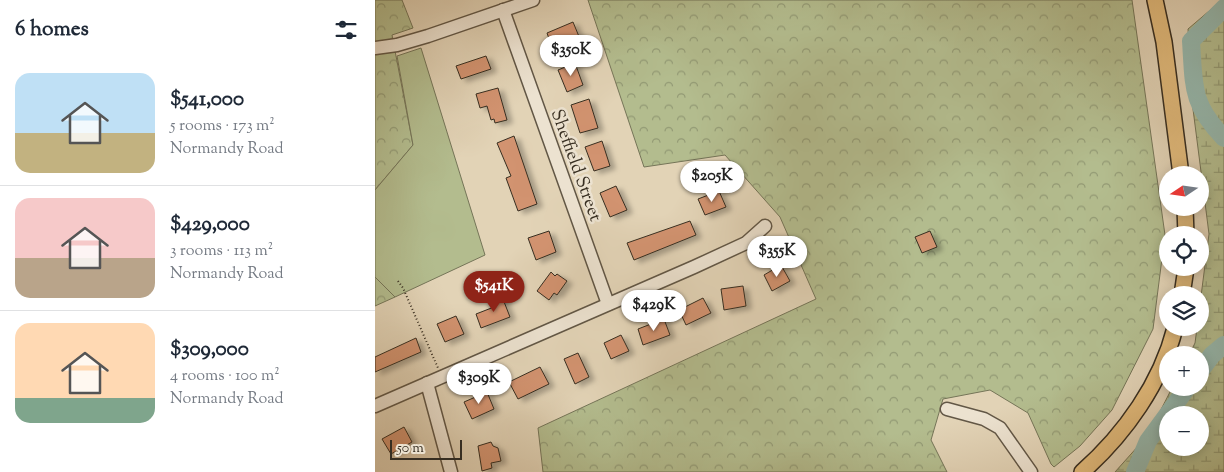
<!DOCTYPE html>
<meta charset="utf-8">
<style>
:root{--surface:#fff;--page:#f6f6f7;--text:#1f2937;--muted:#747a83;--line:#e0e1e3;--accent:#8f2418}
body{margin:0;font-family:"Sorts Mill Goudy",serif;background:var(--page);color:var(--text);height:100vh;display:flex;flex-direction:column;font-size:19px;white-space:nowrap}
*{box-sizing:border-box;margin:0}
p{font-size:16px;color:var(--muted)}
.icon{flex:none;width:28px;height:28px;fill:none;stroke:currentColor;stroke-width:2;stroke-linecap:round;stroke-linejoin:round}
.map{position:relative;flex:1;overflow:hidden}
.drawer{display:flex;flex-direction:column;background:var(--surface);width:375px}
.drawer>*{flex:none}
.needle{width:32px;rotate:257deg}
.buttons{position:absolute;left:784px;top:166px;display:grid;gap:10px}
.buttons a{display:grid;place-items:center;width:50px;height:50px;border-radius:50%;background:var(--surface);box-shadow:0 2px 12px #0003;font-size:25px}
.scale{position:absolute;left:15px;bottom:12px;width:72px;box-sizing:border-box;padding-left:5px;border:2px solid #372e21;border-top:0;font-size:14px;line-height:18px;white-space:nowrap;color:#372e21;-webkit-text-stroke:4px #ece2d0;paint-order:stroke}
.price{position:absolute;translate:-50% -42px;padding:0 11px;border-radius:18px;background:#fff;color:#222;font-size:16px;line-height:32px;filter:drop-shadow(0 1px 2px #0008)}
.price::after{content:'';position:absolute;left:50%;top:30px;width:15px;height:11px;margin-left:-8px;background:inherit;clip-path:polygon(0 0,100% 0,50% 100%)}
.price.active{background:var(--accent);color:#fff}
ul{padding:0;list-style:none}
li{display:flex;align-items:center;gap:15px;height:125px;padding:0 15px}
li+li{border-top:1px solid var(--line)}
li span{display:grid;place-items:center;flex:none;width:140px;height:100px;border-radius:15px;color:#555}
li>.icon{margin-inline-start:auto}
span .icon{width:60px;height:60px;fill:#fffc;stroke-width:1}
li b{font-size:21px}
h2{display:flex;justify-content:space-between;align-items:center;height:60px;padding:0 15px;font-size:21px}
main{display:flex;flex:1;min-height:0}
.map>svg:first-child{display:block}
</style>
<main>
<section class="drawer">
<h2>6 homes<svg class="icon" aria-label="filters" viewBox="0 0 24 24"><path d="M4 7h16M4 17h16"/><circle cx="9" cy="7" r="2"/><circle cx="15" cy="17" r="2"/></svg></h2>
<ul>
<li><span style="background:linear-gradient(#bfe0f5 60%,#c2b280 0)"><svg class="icon" aria-label="home" viewBox="0 0 24 24"><path d="M3 11l9-7 9 7M6 9v11h12V9"/></svg></span><div><b>$541,000</b><p>5 rooms · 173 m²</p><p>Normandy Road</p></div></li>
<li><span style="background:linear-gradient(#f6c9c9 60%,#b9a48a 0)"><svg class="icon" aria-label="home" viewBox="0 0 24 24"><path d="M3 11l9-7 9 7M6 9v11h12V9"/></svg></span><div><b>$429,000</b><p>3 rooms · 113 m²</p><p>Normandy Road</p></div></li>
<li><span style="background:linear-gradient(#ffd9b3 75%,#7fa58c 0)"><svg class="icon" aria-label="home" viewBox="0 0 24 24"><path d="M3 11l9-7 9 7M6 9v11h12V9"/></svg></span><div><b>$309,000</b><p>4 rooms · 100 m²</p><p>Normandy Road</p></div></li>
</ul>
</section>
<div class="map">
<svg width="849" height="472" viewBox="0 0 849 472">
<defs>
<pattern id="forest-crowns" width="20" height="18" patternUnits="userSpaceOnUse" patternTransform="scale(1.25)"><rect width="20" height="18" fill="#b3bc8e"/><path d="M2 6a3 3 0 1 1 6 0M12 15a3 3 0 1 1 6 0" fill="none" stroke="#929974"/></pattern>
<pattern id="wetland-marsh" width="20" height="14" patternUnits="userSpaceOnUse" patternTransform="scale(1.25)"><rect width="20" height="14" fill="#b3bc8e"/><path d="M1 5h8M5 5V1M11 12h8M15 12V8" fill="none" stroke="#929974"/></pattern>
<filter id="shadow"><feDropShadow dx="5.5" dy="3" stdDeviation="2.5" flood-color="#0004"/></filter>
</defs>
<rect width="100%" height="100%" fill="#e2d3b6"/>
<filter id="stains"><feTurbulence type="fractalNoise" baseFrequency=".004" numOctaves="4"/><feColorMatrix values="0 0 0 0 .2 0 0 0 0 .09 0 0 0 0 .02 0 0 0 .5 -.17"/></filter>
<radialGradient id="worn" r=".72"><stop offset=".6" stop-color="#630" stop-opacity="0"/><stop offset="1" stop-color="#630" stop-opacity=".3"/></radialGradient>
<g fill="url(#forest-crowns)" stroke="#757558">
<path d="M0 0H27L38 28 17 35 38 145 0 190Z"/>
<path d="M213 0H757L790 235 778 329 737 410 705 446 679 467 676 464 653 413 615 390 568 399 556 440 572 472H168L163 428 441 299 405 217 350 155 269 167Z"/>
<path d="M0 277 20 297 0 306Z"/>
</g>
<path fill="url(#wetland-marsh)" stroke="#757558" fill-rule="evenodd" d="M847 0H849V472H740L773 435 797 388H825V355H814L820 343 822 328H825V304L834 234 809 39 814 45 813 29ZM792 415H825V448H792Z"/>
<path fill="#b3bc8e" stroke="#757558" d="M46 48 110 255 20 297 0 277V190L38 145 22 56Z"/>
<g fill="none" stroke-linecap="round" stroke-linejoin="round">
<g stroke="#95b8ae" stroke-width="18">
<path d="M849 8 816 41C819 86 816 104 849 138"/>
<path d="M825 371 837 355 849 345"/>
<path d="M760 472 773 441 812 388"/>
</g>
</g>
<g fill="#d2936f" stroke="#372e21" filter="url(#shadow)">
<path d="M198 22 205 39 178 50 172 33Z"/>
<path d="M111 56 116 69 86 79 81 66Z"/>
<path d="M200 63 208 85 192 92 183 70Z"/>
<path d="M123 88 132 120 120 123 119 119 116 120 112 106 105 108 101 94Z"/>
<path d="M214 99 223 128 205 133 196 105Z"/>
<path d="M139 136 162 204 143 211 131 178 136 176 122 143Z"/>
<path d="M227 141 235 166 219 171 210 147Z"/>
<path d="M241 186 252 210 235 217 225 193Z"/>
<path d="M344 191 351 207 330 215 323 199Z"/>
<path d="M315 221 321 235 259 260 252 243Z"/>
<path d="M174 231 181 252 161 260 153 238Z"/>
<path d="M555 231 562 247 547 253 540 237Z"/>
<path d="M406 265 415 281 397 291 389 275Z"/>
<path d="M176 272 180 276 182 274 192 281 182 295 179 293 174 300 162 291Z"/>
<path d="M368 286 371 306 349 310 346 289Z"/>
<path d="M126 294 135 317 106 328 101 314 119 307 116 297Z"/>
<path d="M328 298 336 313 311 325 304 310Z"/>
<path d="M81 316 89 334 70 342 62 324Z"/>
<path d="M289 319 295 335 268 345 263 329Z"/>
<path d="M246 335 254 351 236 359 229 343Z"/>
<path d="M41 338 46 352 0 372V357Z"/>
<path d="M203 353 214 377 200 384 189 359Z"/>
<path d="M165 367 174 384 143 399 134 382Z"/>
<path d="M112 392 119 409 97 419 89 402Z"/>
<path d="M29 427 37 442 16 454 7 439Z"/>
<path d="M116 442 118 446 123 448 126 461 116 463 117 468 107 471 103 446Z"/>
</g>
<g fill="none" stroke-linecap="round" stroke-linejoin="round">
<g stroke="#625746" stroke-width="15">
<g id="minor">
<path d="M128 10 233 304"/>
<path d="M0 48 22 45 53 36 158 0"/>
<path d="M52 383 76 472"/>
<path d="M0 406 319 267 371 243 390 226"/>
<path d="M572 409 609 419 625 428 656 472"/>
</g>
</g>
<g stroke="#372e21" stroke-width="18">
<g id="major">
<path d="M780 0 789 42 806 175"/>
<path d="M810 208 811 235"/>
<path d="M807 295 811 268"/>
<path d="M707 472C750 434 786 383 800 328"/>
</g>
</g>
<path stroke="#372e21" stroke-width="2" stroke-dasharray="1 2.5" stroke-linecap="butt" d="M23 281 28 288 63 368"/>
<use href="#minor" stroke="#ece2d0" stroke-width="12"/>
<use href="#major" stroke="#e1ba7b" stroke-width="15"/>
</g>
<g text-anchor="middle" stroke-width="5" stroke-linejoin="round" paint-order="stroke">
<g font-size="18" fill="#372e21" stroke="#ece2d0">
<text transform="translate(202 165) rotate(70)" y="6">Sheffield Street</text>
</g>
</g>
<rect width="100%" height="100%" filter="url(#stains)"/>
<rect width="100%" height="100%" fill="url(#worn)"/>
</svg>
<div class="buttons">
<a><svg class="needle" viewBox="-14 -14 28 28"><path d="M0-13l5 13h-10z" fill="#e53935"/><path d="M0 13l5-13h-10z" fill="#747a83"/></svg></a>
<a><svg class="icon" aria-label="locate" viewBox="0 0 24 24"><circle cx="12" cy="12" r="6"/><path d="M12 2v4M12 18v4M2 12h4M18 12h4"/></svg></a>
<a><svg class="icon" aria-label="layers" viewBox="0 0 24 24"><path d="M12 4l9 5-9 5-9-5zM3 14l9 5 9-5"/></svg></a>
<a>+</a>
<a>−</a>
</div>
<div class="scale">50 m</div>
<b class="price" style="left:196px;top:77px">$350K</b>
<b class="price" style="left:337px;top:203px">$205K</b>
<b class="price" style="left:402px;top:278px">$355K</b>
<b class="price active" style="left:119px;top:313px">$541K</b>
<b class="price" style="left:279px;top:332px">$429K</b>
<b class="price" style="left:104px;top:405px">$309K</b>
</div>
</main>
